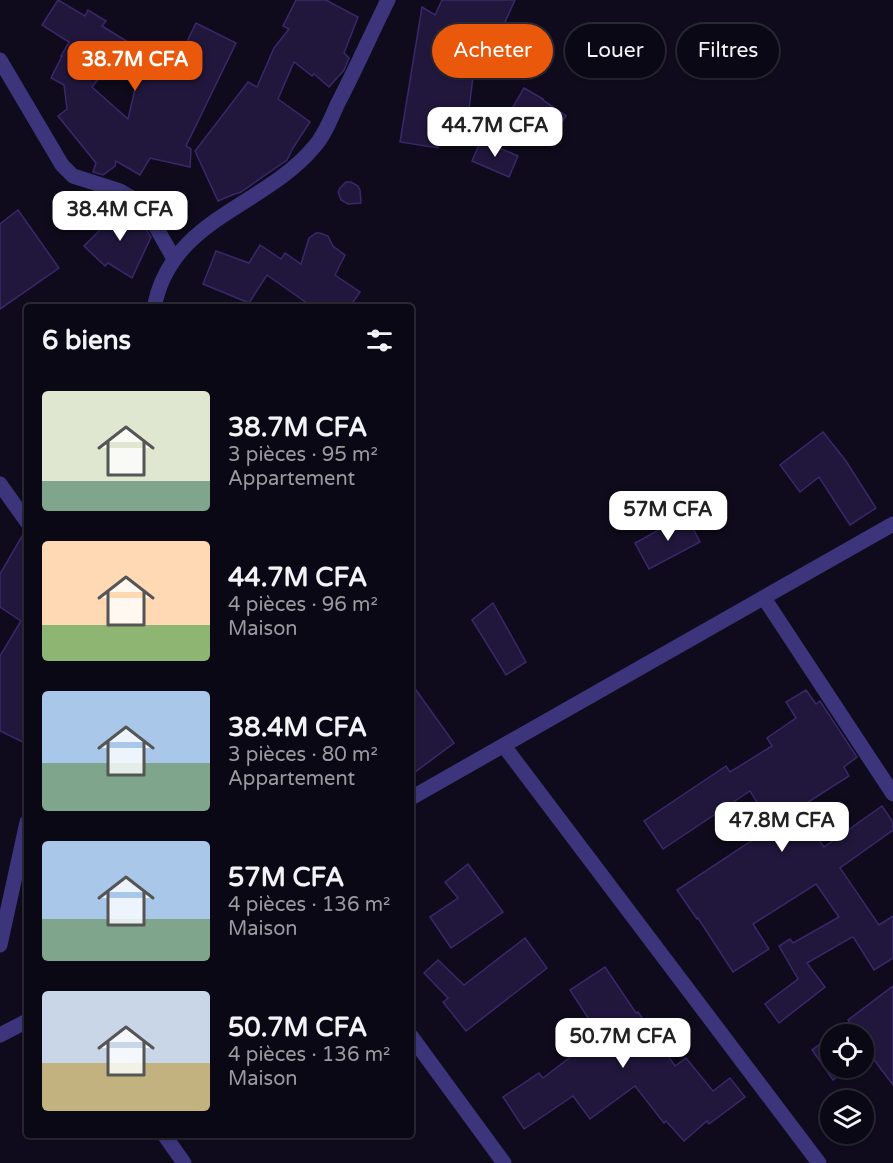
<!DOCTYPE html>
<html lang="fr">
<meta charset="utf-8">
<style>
:root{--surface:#0b0815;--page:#191622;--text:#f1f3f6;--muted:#9a9aa0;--line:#2b2934;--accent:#ea580c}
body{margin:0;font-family:"Varela Round",sans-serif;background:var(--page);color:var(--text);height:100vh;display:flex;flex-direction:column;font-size:22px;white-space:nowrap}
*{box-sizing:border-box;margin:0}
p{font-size:20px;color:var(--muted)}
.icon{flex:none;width:33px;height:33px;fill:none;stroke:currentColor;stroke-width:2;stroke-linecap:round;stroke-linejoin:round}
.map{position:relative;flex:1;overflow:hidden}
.side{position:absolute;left:24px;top:304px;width:390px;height:834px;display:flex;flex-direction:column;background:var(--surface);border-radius:6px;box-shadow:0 2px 4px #0004,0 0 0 2px var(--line)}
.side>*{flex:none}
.hud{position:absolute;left:432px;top:24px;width:370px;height:54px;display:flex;gap:12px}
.tools{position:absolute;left:820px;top:1024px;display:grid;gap:12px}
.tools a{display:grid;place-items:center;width:54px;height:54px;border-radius:50%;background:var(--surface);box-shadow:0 2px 4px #0004,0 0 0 2px var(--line);font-size:30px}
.price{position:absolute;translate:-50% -51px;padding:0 14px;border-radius:12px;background:#fff;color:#222;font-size:20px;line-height:39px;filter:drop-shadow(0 2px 3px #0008)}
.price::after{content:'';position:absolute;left:50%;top:36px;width:18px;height:14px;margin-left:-9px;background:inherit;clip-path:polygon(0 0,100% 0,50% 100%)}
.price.current{background:var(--accent);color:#fff}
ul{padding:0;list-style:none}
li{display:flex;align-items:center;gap:18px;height:150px;padding:0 18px}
li span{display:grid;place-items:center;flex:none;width:168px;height:120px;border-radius:6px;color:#555}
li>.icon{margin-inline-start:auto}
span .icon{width:72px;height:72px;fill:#fffc;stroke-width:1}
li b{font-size:26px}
h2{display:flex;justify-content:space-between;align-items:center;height:72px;padding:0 18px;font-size:26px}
.chip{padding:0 21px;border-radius:27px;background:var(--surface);box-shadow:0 2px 4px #0004,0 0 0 2px var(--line);font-size:21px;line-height:54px}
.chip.current{background:var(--accent);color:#fff}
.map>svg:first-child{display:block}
</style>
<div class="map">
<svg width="893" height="1163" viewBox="0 0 893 1163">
<rect width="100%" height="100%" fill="#0f0b1c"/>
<g fill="#21173d" stroke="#39286a" stroke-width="1.5">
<path d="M58 0 85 16 88 10 106 21 102 26 128 42 92 87 128 119 143 55 148 45 179 58 196 23 236 43 186 146 191 149 190 167 150 158 140 175 116 161 115 166 103 175 93 172 96 163 58 116 67 109 64 85 51 78 62 56H61L69 42 42 25Z"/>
<path d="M296 0H326L358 17 344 53 349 58 344 70 329 87 314 74 312 76 294 62 278 99 310 122 293 148 287 160 241 192 232 195 218 201 195 151 248 82 257 87 274 48 289 29 283 26Z"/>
<path d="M442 0H515L505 22 549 40 540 65 476 53 469 109 476 112 466 136 441 126 438 148 400 142 422 7 435 15Z"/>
<path d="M524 88 543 99V100L566 116 551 138 531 125V127L509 114Z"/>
<path d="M481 140 518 156 509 177 472 161Z"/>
<path d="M346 182H351L358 186 360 190 361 203 348 204 341 200 338 192 340 188Z"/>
<path d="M18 210 59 268 0 309V224Z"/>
<path d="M134 212 151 237 132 278 108 263 105 266 84 246 99 231 100 218Z"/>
<path d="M316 233H320L328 236 333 246 345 255 335 275 360 292 349 308H314L267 275 249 303 203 284 216 251 249 263 260 245 281 259 285 253 301 264 309 238Z"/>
<path d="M823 432 846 461 876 508 850 525 819 477 800 492 780 465Z"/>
<path d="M686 515 700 542 649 569 635 543Z"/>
<path d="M25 531 27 532V744L0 731V656L21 621 0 607V574Z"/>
<path d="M493 603 526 662 506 675 472 620Z"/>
<path d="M411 683 454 743 411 775Z"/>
<path d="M806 690 816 704 820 701 857 757 844 767 849 776 802 806 804 809 799 812 824 847 882 806 893 822V830L840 868 879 925 893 916V958L874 970 854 938 852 937 807 963 825 987 779 1023 765 1004 798 979 779 946 790 939 793 943 839 917 816 884 753 924 769 949 733 972 698 918 697 919 677 890 772 827 750 791 663 849 644 821 726 766 730 772 772 746 767 738 796 718 786 702Z"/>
<path d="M468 864 503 912 451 948 430 917 458 898 445 882Z"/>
<path d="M525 938 547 968 466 1031 443 1002 448 998 424 973 438 960 464 985Z"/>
<path d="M605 967 636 1013 638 1012 675 1066 686 1058 713 1091 730 1078 745 1097 709 1124 707 1121 684 1141 666 1121 664 1123 635 1086 590 1119 573 1096 524 1129 503 1097 539 1073 543 1078 599 1035 570 990Z"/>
<path d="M893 986V1085L869 1053 864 1057V1035H833L850 1023 848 1020Z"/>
<path d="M831 1036V1068H849L833 1080 812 1050Z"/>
</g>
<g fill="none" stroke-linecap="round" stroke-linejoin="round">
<g stroke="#3c357c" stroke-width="15">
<path d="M0 60 62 165 73 176 120 191 139 202 156 227 174 259"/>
<path d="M154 308C170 219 264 207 314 147 325 135 331 118 338 103 356 69 371 34 388 0"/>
<path d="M0 484 27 522"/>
<path d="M764 598 893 794"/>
<path d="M504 746 819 1163"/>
<path d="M411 798 893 524"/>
<path d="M0 945 27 822"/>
<path d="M0 1035 27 1021"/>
<path d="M411 1036 504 1163"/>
<path d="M165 1136 184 1163"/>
</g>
</g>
</svg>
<div class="tools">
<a><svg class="icon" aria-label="locate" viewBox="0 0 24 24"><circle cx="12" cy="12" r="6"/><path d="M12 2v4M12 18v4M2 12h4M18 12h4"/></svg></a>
<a><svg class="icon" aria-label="layers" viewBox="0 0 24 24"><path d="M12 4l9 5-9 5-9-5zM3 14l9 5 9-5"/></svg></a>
</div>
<b class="price current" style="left:135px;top:92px">38.7M CFA</b>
<b class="price" style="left:495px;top:158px">44.7M CFA</b>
<b class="price" style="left:120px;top:242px">38.4M CFA</b>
<b class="price" style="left:668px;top:542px">57M CFA</b>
<b class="price" style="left:782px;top:853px">47.8M CFA</b>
<b class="price" style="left:623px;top:1069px">50.7M CFA</b>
<div class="hud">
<a class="chip current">Acheter</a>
<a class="chip">Louer</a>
<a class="chip">Filtres</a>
</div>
<section class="side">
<h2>6 biens<svg class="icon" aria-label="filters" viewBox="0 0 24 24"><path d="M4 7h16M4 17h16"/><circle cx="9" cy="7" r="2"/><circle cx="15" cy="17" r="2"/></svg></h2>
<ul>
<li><span style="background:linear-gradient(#dfe7d0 75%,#7fa58c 0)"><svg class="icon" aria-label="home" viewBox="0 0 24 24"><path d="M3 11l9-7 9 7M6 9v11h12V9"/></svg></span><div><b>38.7M CFA</b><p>3 pièces · 95 m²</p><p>Appartement</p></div></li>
<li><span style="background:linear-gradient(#ffd9b3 70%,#8fb573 0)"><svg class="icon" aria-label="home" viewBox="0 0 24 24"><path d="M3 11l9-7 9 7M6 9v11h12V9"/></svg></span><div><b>44.7M CFA</b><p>4 pièces · 96 m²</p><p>Maison</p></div></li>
<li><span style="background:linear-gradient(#a9c7e8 60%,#7fa58c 0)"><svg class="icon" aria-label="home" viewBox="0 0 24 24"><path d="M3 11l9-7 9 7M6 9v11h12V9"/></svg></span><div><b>38.4M CFA</b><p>3 pièces · 80 m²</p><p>Appartement</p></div></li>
<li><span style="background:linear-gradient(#a9c7e8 65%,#7fa58c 0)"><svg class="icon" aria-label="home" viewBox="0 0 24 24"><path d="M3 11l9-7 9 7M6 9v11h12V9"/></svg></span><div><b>57M CFA</b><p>4 pièces · 136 m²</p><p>Maison</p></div></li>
<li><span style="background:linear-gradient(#c9d6e8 60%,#c2b280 0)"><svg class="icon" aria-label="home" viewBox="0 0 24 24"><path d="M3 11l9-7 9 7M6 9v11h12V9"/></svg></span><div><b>50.7M CFA</b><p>4 pièces · 136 m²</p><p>Maison</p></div></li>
</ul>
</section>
</div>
